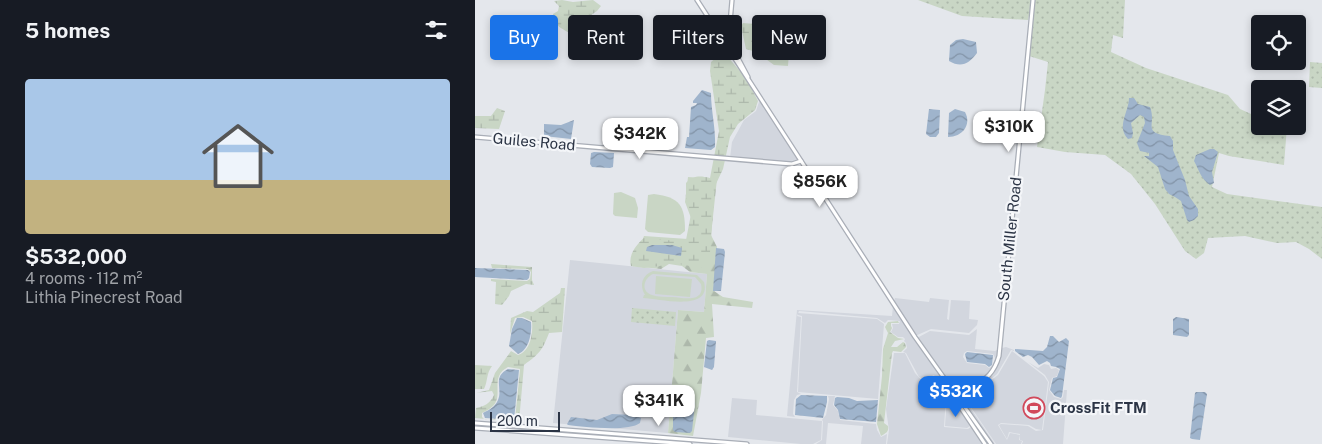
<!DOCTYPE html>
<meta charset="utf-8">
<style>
:root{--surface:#171b24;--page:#20242c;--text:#f1f3f6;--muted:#9ea1a6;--line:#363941;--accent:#1a73e8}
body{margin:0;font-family:"Public Sans",sans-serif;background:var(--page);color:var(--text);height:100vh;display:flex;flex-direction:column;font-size:19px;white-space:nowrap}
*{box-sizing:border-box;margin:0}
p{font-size:16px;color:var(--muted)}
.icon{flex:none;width:28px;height:28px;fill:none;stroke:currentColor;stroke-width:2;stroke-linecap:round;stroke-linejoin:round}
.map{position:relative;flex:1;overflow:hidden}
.sheet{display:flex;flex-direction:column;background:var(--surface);width:475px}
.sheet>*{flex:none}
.banner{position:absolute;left:15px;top:15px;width:475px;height:45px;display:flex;gap:10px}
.controls{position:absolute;left:776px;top:15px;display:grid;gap:10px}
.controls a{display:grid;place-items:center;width:55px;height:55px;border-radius:5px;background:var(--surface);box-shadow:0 2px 8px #0003;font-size:25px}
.scale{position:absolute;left:15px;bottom:12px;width:70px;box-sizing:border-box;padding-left:5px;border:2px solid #2b3445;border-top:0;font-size:14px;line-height:18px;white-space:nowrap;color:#2b3445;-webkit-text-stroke:4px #f4f6f9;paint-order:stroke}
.price{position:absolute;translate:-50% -42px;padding:0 11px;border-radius:10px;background:#fff;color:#222;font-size:16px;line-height:32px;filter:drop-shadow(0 1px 2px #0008)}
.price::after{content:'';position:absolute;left:50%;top:30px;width:15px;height:11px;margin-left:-8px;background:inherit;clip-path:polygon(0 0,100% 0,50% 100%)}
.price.on{background:var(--accent);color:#fff}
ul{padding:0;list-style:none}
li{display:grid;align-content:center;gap:10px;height:265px;padding:0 25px}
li+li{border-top:1px solid var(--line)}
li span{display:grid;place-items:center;height:155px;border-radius:5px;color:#555}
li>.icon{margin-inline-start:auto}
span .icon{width:90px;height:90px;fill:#fffc;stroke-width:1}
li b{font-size:21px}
h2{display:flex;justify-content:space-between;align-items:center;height:60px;padding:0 25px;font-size:21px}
.tag{padding:0 18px;border-radius:5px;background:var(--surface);box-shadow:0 2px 8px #0003;font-size:18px;line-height:45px}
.tag.on{background:var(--accent);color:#fff}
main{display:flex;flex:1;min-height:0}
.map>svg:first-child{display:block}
</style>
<main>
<section class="sheet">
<h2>5 homes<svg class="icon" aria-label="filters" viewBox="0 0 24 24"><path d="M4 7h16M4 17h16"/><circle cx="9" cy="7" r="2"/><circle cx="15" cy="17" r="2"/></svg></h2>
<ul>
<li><span style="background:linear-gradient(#a9c7e8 65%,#c2b280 0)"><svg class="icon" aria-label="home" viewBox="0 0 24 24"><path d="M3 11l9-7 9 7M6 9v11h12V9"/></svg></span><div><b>$532,000</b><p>4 rooms · 112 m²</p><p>Lithia Pinecrest Road</p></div></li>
</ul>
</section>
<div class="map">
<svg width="847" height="444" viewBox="0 0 847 444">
<defs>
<pattern id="green-dots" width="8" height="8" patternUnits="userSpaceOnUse" patternTransform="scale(1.25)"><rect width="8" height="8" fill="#c9d6c5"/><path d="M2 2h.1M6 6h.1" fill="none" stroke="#adb8ab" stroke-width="1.8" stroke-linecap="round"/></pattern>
<pattern id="forest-firs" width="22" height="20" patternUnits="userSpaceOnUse" patternTransform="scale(1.25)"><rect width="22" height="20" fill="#c9d6c5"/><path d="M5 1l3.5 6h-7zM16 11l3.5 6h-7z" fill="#adb8ab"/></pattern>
<pattern id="wetland-marsh" width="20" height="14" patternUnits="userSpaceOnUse" patternTransform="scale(1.25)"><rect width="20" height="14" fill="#c9d6c5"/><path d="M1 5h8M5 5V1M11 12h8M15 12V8" fill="none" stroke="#adb8ab"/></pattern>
<pattern id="water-waves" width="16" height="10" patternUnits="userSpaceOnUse" patternTransform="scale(1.25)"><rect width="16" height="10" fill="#9fb4cc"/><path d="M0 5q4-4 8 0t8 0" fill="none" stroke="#8293a7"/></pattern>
</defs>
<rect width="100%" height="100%" fill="#e4e7ec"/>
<g fill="#d2d6de" fill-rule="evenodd">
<path d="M284 102H286L324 160 317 163 255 158 257 142 269 120 281 111Z"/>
<path d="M95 260 232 274 229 312 203 310 193 433 78 423Z"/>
<path d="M420 298 454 302 455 298 474 300 472 319 474 320 476 300 495 301 494 319 503 320 502 325 494 333 456 329 440 336 419 301Z"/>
<path d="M418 306 481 400 483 406 495 426 492 428 470 426 472 396 459 375 448 380 447 378 444 377 431 353 428 352 432 348 431 343 429 341 430 339 428 337H423L416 332 418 328 417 324H424L425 321 413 320 410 323 402 318 324 311 322 316 326 317 322 392 326 394 322 395 319 400 318 414 320 417 312 416 322 310 417 316Z"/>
<path d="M323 313 402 319 409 324 403 399 323 392 327 316 323 315Z"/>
<path d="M502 329 500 349 520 351 524 349 523 356 517 371 483 398 442 338 455 331 494 335ZM492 351 518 354 520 358 518 366 514 368 510 365 492 363 488 357 489 353Z"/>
<path d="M531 347 539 350V351L536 350 522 374 506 387 511 397 504 406 497 395 490 400 520 444H517L485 400 515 377 523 365 527 348Z"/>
<path d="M537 351 569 376 573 382 567 430 561 429 554 425 526 423 523 425 532 440 535 433 545 435 544 440 547 441 546 444H521L491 400 496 396 504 408 512 397 506 388 523 375Z"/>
<path d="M419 353H430L440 373 448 382 458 376 471 397 469 427 493 429 496 427 508 444H412L414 430 411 409Z"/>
<path d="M553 362 563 368 569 364 574 365 576 369 581 368 584 370 582 376 577 378 574 390 579 397 586 399 588 397 589 390H592L588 444H547L548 441 545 440V434L534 432 532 439 526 429 524 425 526 424 553 426 561 431 568 430 574 382 570 375Z"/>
<path d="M353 396H360L358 405 363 411 365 420 401 424 402 430 406 437 412 434 411 444H386L388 426 353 423 351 444H341L347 440 348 421 347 420 351 415 354 399Z"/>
<path d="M257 398 282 400 281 415 347 421 346 440 338 444H326L253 437Z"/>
</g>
<g fill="url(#green-dots)">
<path d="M443 0H557L553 20 487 16Z"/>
<path d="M559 0H650L648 38 638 35 636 52 671 68 753 95 765 109 785 118V126H812L809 165 754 156 744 153 737 187 752 194 847 207V259L834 249 821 242 802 243 770 236 733 238 729 253 721 259 710 251 680 204 656 174 630 155 590 152 562 147 570 90 573 62 554 56Z"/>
<path d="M835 62 847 63V88L834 87Z"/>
<path d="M157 308 201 312 200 326 156 322Z"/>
</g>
<g fill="url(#forest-firs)">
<path d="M213 177 242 179 236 235 242 247 239 291 248 297 278 302 277 308 237 304 239 337 231 338 226 393 218 436 193 433 203 310 229 312 232 274 215 272 207 266 194 264 186 269 157 266 169 236 213 239 216 218 210 202Z"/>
<path d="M423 321 424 323H416V326L417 328 415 332 423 338 429 339 420 341 416 347H422L428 342 430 343 431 347 426 352 418 351 417 353 409 423 413 426C414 432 411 433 406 436L402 424 407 376 408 349 413 333 410 327 413 322Z"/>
</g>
<g fill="url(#wetland-marsh)" fill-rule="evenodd">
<path d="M87 0 98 2 118 0 126 6 122 11 109 20C108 29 111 35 117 41L113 49C108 46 106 42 102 38 92 29 78 29 78 14L83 11 84 6 79 1Z"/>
<path d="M268 23 316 27 313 66 299 65 281 52 271 49 266 26Z"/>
<path d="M243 56H252L271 78 283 101 280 110 263 124 255 137 248 169 240 186 235 252 231 262 226 268 193 262 185 266 169 268 156 266C153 255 161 245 169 238L201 241 211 240 216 214 211 198V183C219 175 225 176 235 178L244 131 235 71 236 62Z"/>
<path d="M22 108 30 111 24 129 0 128V116H16Z"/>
<path d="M16 264 57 267V280L59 285 51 284 36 291 34 296 27 305 20 304 21 282 16 281V279L52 281 55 279 56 272 53 269 17 268Z"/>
<path d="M86 288H90L87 332 74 333C67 351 65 353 49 365L44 422 0 418 1 408C9 406 15 404 19 395L17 391 1 393 14 390 20 373 36 351 43 355C56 351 58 333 57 321L48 317 40 318 35 334 36 318 52 311 58 312 85 293ZM33 367 45 369 40 420 9 419 7 417V413C11 411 15 409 18 406 29 395 14 377 33 367Z"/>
<path d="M0 365 17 366C11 374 13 381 9 389H0Z"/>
</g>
<g fill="#c9d6c5" fill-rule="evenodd">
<path d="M146 192 160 198 163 208 162 218 140 216 138 214 139 193Z"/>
<path d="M179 194C205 197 210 206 210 231L205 235 173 232 170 229 173 195Z"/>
<path d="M178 271 222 275 229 282C237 312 185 299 168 298L169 295H170C164 285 167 275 178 271ZM178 274 220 277 226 284C230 303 209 298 197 297 191 297 183 297 177 295 165 291 169 278 178 274Z"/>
<path d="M181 276 217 279 215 297 180 294Z"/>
</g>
<g fill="url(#water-waves)">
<path d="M488 39 501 42 502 53C494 64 486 68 474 61L475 45 481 40Z"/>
<path d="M227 90 236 93C236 111 241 129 240 147L236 150 210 148 212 137H214L216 107 221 105 222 103H218V101Z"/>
<path d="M654 98H659L663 104 675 107C682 125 666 133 695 136L698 141V150L710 180 714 196 723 209V216L719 220 714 222 712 220 706 201 700 197 694 194 690 189 683 167 669 156H674V153L665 151 662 143 670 123 669 117 665 115 656 123 658 133 657 138 653 139C641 126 654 112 654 98Z"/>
<path d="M454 109 465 110 464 133 461 137H455L451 134Z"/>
<path d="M480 109 490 112C497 125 487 137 473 137L474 113Z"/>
<path d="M99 120 96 139 69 136V124L86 125Z"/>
<path d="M735 149H739L743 152 737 172 739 183 735 185C726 179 724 170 719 161L721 155Z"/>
<path d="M119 152 139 153 138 167 135 168 117 167 115 164 116 153Z"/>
<path d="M177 245H197L207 248 206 256 171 251 172 247Z"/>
<path d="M241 248 249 249 250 252 246 291H238Z"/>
<path d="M0 268 53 270 55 272 54 278 52 280 0 277Z"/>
<path d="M701 317 714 319V335L712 337 698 335V319Z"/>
<path d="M42 318H47L56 322C57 333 54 350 43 354L34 346 37 329Z"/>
<path d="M575 336H578L584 342 591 338 594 341 587 396 586 398 580 396 575 390 578 378 582 377 585 369 581 367 576 366 575 363 572 361 564 365 557 357 553 355 548 357 540 351V349L568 351 572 347Z"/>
<path d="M234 340 241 341 239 367 237 370 229 367 232 341Z"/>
<path d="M492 352 518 355 517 365 514 367 510 364 492 362 490 354Z"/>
<path d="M33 369 44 370 39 420 10 418 8 413C14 410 20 407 23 400 28 389 17 377 33 369Z"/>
<path d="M721 392H730L732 394 725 440 717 439 715 438 720 393Z"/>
<path d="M326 395 352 396V402L348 418 320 415 321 399Z"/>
<path d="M362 397 374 398 382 401 403 400 401 422 365 419 363 410 359 405 360 398Z"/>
<path d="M201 400 218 401 220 403 217 431 215 433 200 432 198 430V402Z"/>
<path d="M137 414 158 415 166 418 165 423C154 432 108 427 93 425L92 424 96 417 122 420Z"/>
</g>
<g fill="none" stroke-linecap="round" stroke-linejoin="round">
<g stroke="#a9aeb7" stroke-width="5.5">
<g id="secondary">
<path d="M222 0 440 337 516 444"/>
<path d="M256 22V45L273 77"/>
<path d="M255 23 257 0"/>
<path d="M0 137 317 164 326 161"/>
<path d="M483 400C499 381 516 384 524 356L558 0"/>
<path d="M483 400 484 405 510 444"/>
<path d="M0 423 272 444"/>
<path d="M0 428 215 444"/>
</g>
</g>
<use href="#secondary" stroke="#fff" stroke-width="3"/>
</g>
<defs>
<g id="stadium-ring" transform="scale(1.125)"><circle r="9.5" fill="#f4f6f9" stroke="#d1495b" stroke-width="1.5"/><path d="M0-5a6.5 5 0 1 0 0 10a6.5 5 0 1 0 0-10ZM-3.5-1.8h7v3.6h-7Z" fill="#d1495b"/></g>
</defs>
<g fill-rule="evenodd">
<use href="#stadium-ring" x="559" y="408"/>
</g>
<g text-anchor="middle" stroke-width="4.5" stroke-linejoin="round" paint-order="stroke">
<g font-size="15" fill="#2b3445" stroke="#f4f6f9">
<text transform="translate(59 142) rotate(5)" y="5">Guiles Road</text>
<text transform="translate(535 239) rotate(-84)" y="5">South Miller Road</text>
</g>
<g font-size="15" font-weight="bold" fill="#2b3445" stroke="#f4f6f9" text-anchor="start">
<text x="575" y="413">CrossFit FTM</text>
</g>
</g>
</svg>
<div class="controls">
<a><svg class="icon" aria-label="locate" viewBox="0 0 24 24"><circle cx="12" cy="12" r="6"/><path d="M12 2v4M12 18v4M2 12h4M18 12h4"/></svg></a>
<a><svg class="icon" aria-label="layers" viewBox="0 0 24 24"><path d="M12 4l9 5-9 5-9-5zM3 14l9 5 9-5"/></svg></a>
</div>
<div class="scale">200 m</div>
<b class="price" style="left:534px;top:153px">$310K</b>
<b class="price" style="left:165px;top:160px">$342K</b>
<b class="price" style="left:345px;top:208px">$856K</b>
<b class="price on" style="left:481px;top:418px">$532K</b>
<b class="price" style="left:184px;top:427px">$341K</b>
<div class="banner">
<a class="tag on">Buy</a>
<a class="tag">Rent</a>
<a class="tag">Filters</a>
<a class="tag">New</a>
</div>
</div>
</main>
